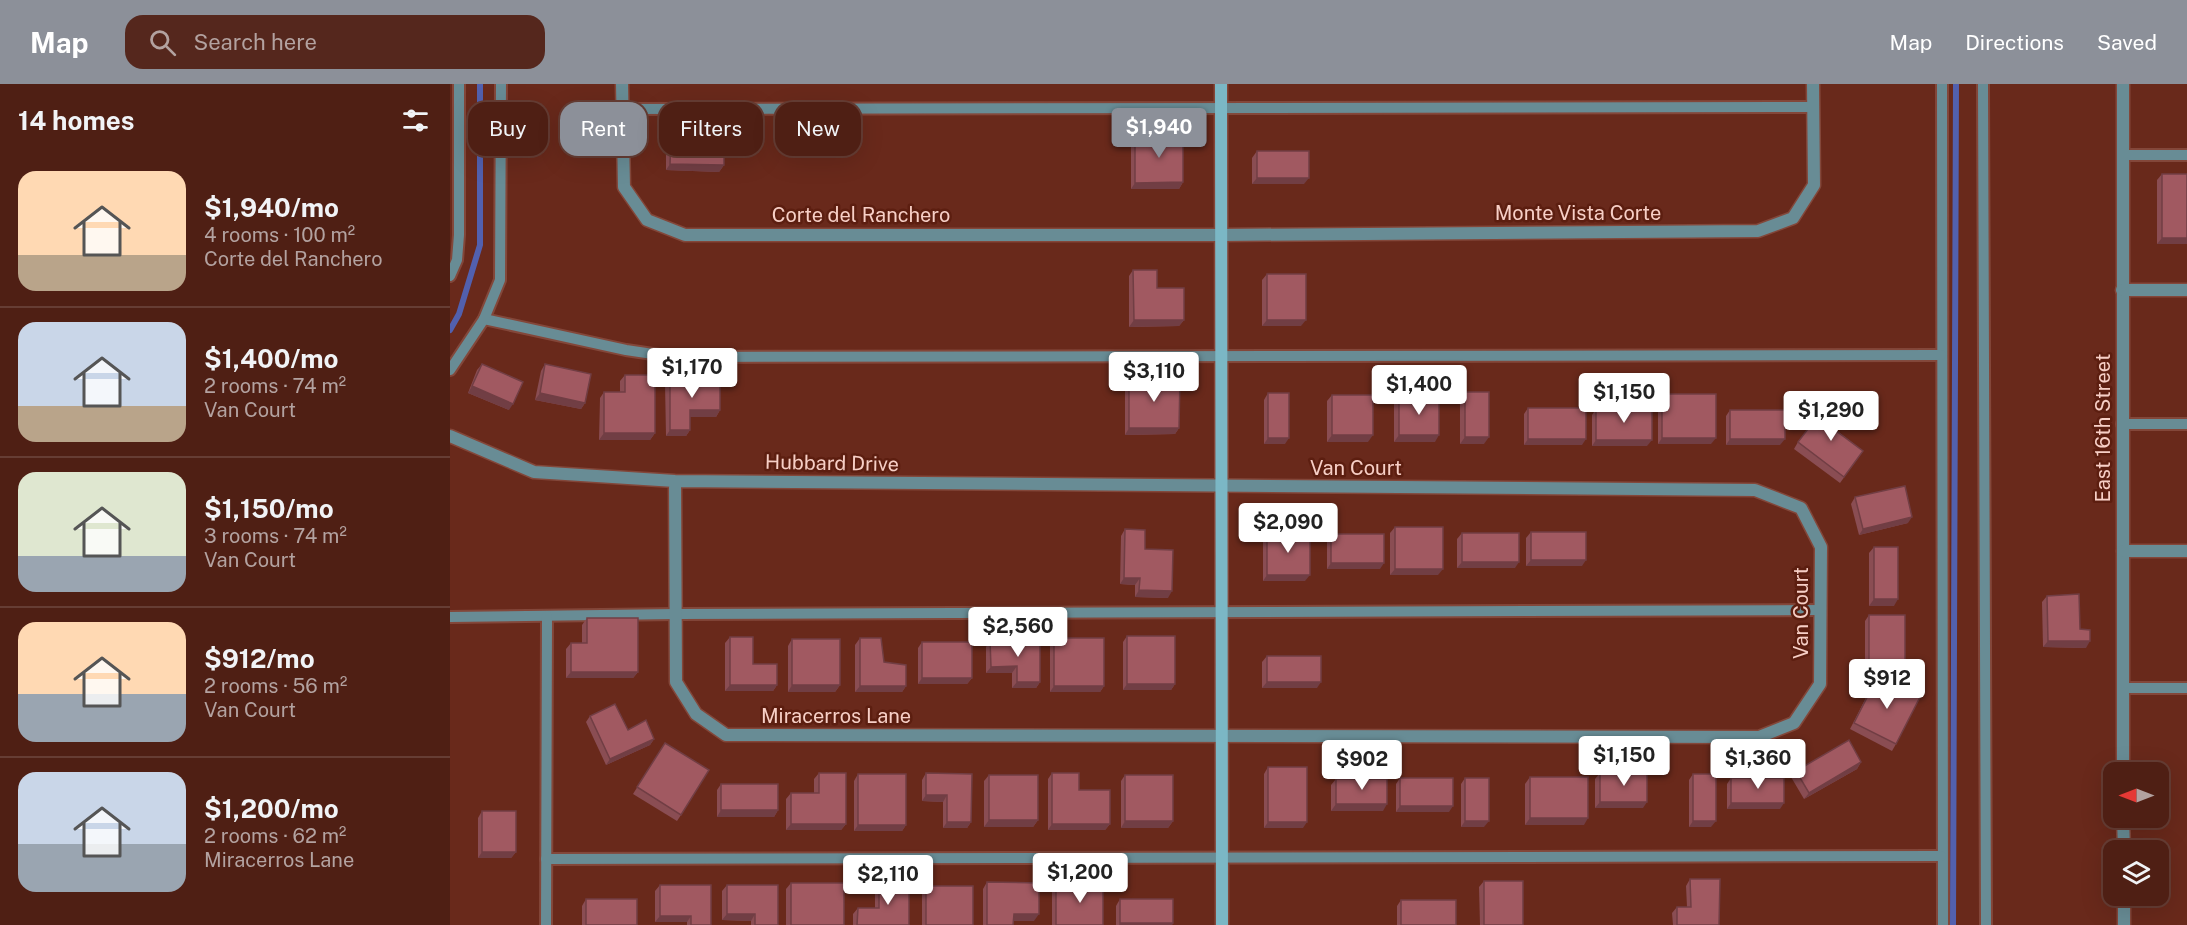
<!DOCTYPE html>
<meta charset="utf-8">
<style>
:root{--surface:#4f1f14;--page:#55271d;--text:#f1f3f6;--muted:#b3a2a0;--line:#663d34;--accent:#8c9099}
body{margin:0;font-family:"Public Sans",sans-serif;background:var(--page);color:var(--text);height:100vh;display:flex;flex-direction:column;font-size:22px;white-space:nowrap}
*{box-sizing:border-box;margin:0}
p{font-size:20px;color:var(--muted)}
.icon{flex:none;width:33px;height:33px;fill:none;stroke:currentColor;stroke-width:2;stroke-linecap:round;stroke-linejoin:round}
.map{position:relative;flex:1;overflow:hidden}
.details{display:flex;flex-direction:column;background:var(--surface);width:450px}
.details>*{flex:none}
.top-card{position:absolute;left:18px;top:18px;width:570px;height:54px;display:flex;gap:12px}
.needle{width:39px;rotate:270deg}
.tools{position:absolute;left:1653px;top:678px;display:grid;gap:12px}
.tools a{display:grid;place-items:center;width:66px;height:66px;border-radius:12px;background:var(--surface);box-shadow:0 6px 24px #0002,0 0 0 2px var(--line);font-size:30px}
.price{position:absolute;translate:-50% -51px;padding:0 14px;border-radius:6px;background:#fff;color:#222;font-size:20px;line-height:39px;filter:drop-shadow(0 2px 3px #0008)}
.price::after{content:'';position:absolute;left:50%;top:36px;width:18px;height:14px;margin-left:-9px;background:inherit;clip-path:polygon(0 0,100% 0,50% 100%)}
.price.current{background:var(--accent);color:#fff}
ul{padding:0;list-style:none}
li{display:flex;align-items:center;gap:18px;height:150px;padding:0 18px}
li+li{border-top:2px solid var(--line)}
li span{display:grid;place-items:center;flex:none;width:168px;height:120px;border-radius:18px;color:#555}
li>.icon{margin-inline-start:auto}
span .icon{width:72px;height:72px;fill:#fffc;stroke-width:1}
li b{font-size:26px}
h2{display:flex;justify-content:space-between;align-items:center;height:72px;padding:0 18px;font-size:26px}
.pill{padding:0 21px;border-radius:18px;background:var(--surface);box-shadow:0 6px 24px #0002,0 0 0 2px var(--line);font-size:21px;line-height:54px}
.pill.current{background:var(--accent);color:#fff}
header{display:flex;align-items:center;gap:36px;box-sizing:border-box;height:84px;padding:0 30px;background:var(--accent);color:#fff}
header strong{font-size:28px}
nav{display:flex;gap:33px;margin-inline-start:auto;font-size:21px}
.search{width:420px;height:54px;background:var(--page);display:flex;align-items:center;gap:15px;box-sizing:border-box;padding:0 21px;border-radius:18px;color:var(--muted);font-size:22px}
main{display:flex;flex:1;min-height:0}
.map>svg:first-child{display:block}
</style>
<header>
<strong>Map</strong>
<div class="search"><svg class="icon" aria-label="search" viewBox="0 0 24 24"><circle cx="10" cy="10" r="6"/><path d="M15 15l6 6"/></svg>Search here</div>
<nav><a>Map</a><a>Directions</a><a>Saved</a></nav>
</header>
<main>
<section class="details">
<h2>14 homes<svg class="icon" aria-label="filters" viewBox="0 0 24 24"><path d="M4 7h16M4 17h16"/><circle cx="9" cy="7" r="2"/><circle cx="15" cy="17" r="2"/></svg></h2>
<ul>
<li><span style="background:linear-gradient(#ffd9b3 70%,#b9a48a 0)"><svg class="icon" aria-label="home" viewBox="0 0 24 24"><path d="M3 11l9-7 9 7M6 9v11h12V9"/></svg></span><div><b>$1,940/mo</b><p>4 rooms · 100 m²</p><p>Corte del Ranchero</p></div></li>
<li><span style="background:linear-gradient(#c9d6e8 70%,#b9a48a 0)"><svg class="icon" aria-label="home" viewBox="0 0 24 24"><path d="M3 11l9-7 9 7M6 9v11h12V9"/></svg></span><div><b>$1,400/mo</b><p>2 rooms · 74 m²</p><p>Van Court</p></div></li>
<li><span style="background:linear-gradient(#dfe7d0 70%,#9aa5b1 0)"><svg class="icon" aria-label="home" viewBox="0 0 24 24"><path d="M3 11l9-7 9 7M6 9v11h12V9"/></svg></span><div><b>$1,150/mo</b><p>3 rooms · 74 m²</p><p>Van Court</p></div></li>
<li><span style="background:linear-gradient(#ffd9b3 60%,#9aa5b1 0)"><svg class="icon" aria-label="home" viewBox="0 0 24 24"><path d="M3 11l9-7 9 7M6 9v11h12V9"/></svg></span><div><b>$912/mo</b><p>2 rooms · 56 m²</p><p>Van Court</p></div></li>
<li><span style="background:linear-gradient(#c9d6e8 60%,#9aa5b1 0)"><svg class="icon" aria-label="home" viewBox="0 0 24 24"><path d="M3 11l9-7 9 7M6 9v11h12V9"/></svg></span><div><b>$1,200/mo</b><p>2 rooms · 62 m²</p><p>Miracerros Lane</p></div></li>
</ul>
</section>
<div class="map">
<svg width="1737" height="841" viewBox="0 0 1737 841">
<rect width="100%" height="100%" fill="#69291b"/>
<g fill="none" stroke-linecap="round" stroke-linejoin="round">
<g stroke="#5260ae" stroke-width="6">
<path d="M0 246 9 230 30 161V0"/>
<path d="M1503 841 1506 0"/>
</g>
<g stroke="#83473a" stroke-width="14">
<g id="lane">
<path d="M1492 0 1493 841"/>
<path d="M1533 0 1536 841"/>
<path d="M172 25 1363 23"/>
<path d="M1673 71H1737"/>
<path d="M0 192 7 176 9 151V0"/>
<path d="M34 235 176 266 223 273 1491 271"/>
<path d="M0 286 34 235 50 196 51 0"/>
<path d="M1672 340H1737"/>
<path d="M0 533 226 530 1371 526"/>
<path d="M1673 604H1737"/>
<path d="M96 775 1491 772"/>
<path d="M96 841 97 532"/>
</g>
</g>
<g stroke="#83473a" stroke-width="15">
<g id="street">
<path d="M172 0 174 103 197 136 235 151H771L1308 147 1343 134 1364 101 1363 0"/>
<path d="M1673 0V688"/>
<path d="M1672 206H1737"/>
<path d="M0 352 84 388 225 397 1305 406 1351 424 1371 463 1370 600 1344 639 1309 653 276 651 246 630 226 598 225 397"/>
<path d="M1673 467H1737"/>
<path d="M1673 734 1674 766"/>
<path d="M1674 812V841"/>
</g>
</g>
<g stroke="#83473a" stroke-width="15">
<path id="secondary" d="M771 0 772 841"/>
</g>
<use href="#lane" stroke="#688c95" stroke-width="10"/>
<use href="#street" stroke="#688c95" stroke-width="12"/>
<use href="#secondary" stroke="#7bb7c5" stroke-width="12"/>
</g>
<g fill="#8a4d53">
<path d="M685 51 733 98 729 105H681V57Z"/>
<path d="M221 55 274 81 269 88 216 86V61Z"/>
<path d="M807 67 854 100H802V74Z"/>
<path d="M1712 90 1737 160H1707V96Z"/>
<path d="M683 186 707 204 734 236 729 242 679 243V192Z"/>
<path d="M817 190 851 242H812V196Z"/>
<path d="M32 280 59 326 18 309 27 286Z"/>
<path d="M95 280 135 319 131 325 85 316 91 287Z"/>
<path d="M175 291 205 349 200 356H149L150 314 154 308H170V297Z"/>
<path d="M220 294 270 326 266 333H240V346L236 352H216L215 300Z"/>
<path d="M679 294 729 344 725 350 675 351V301Z"/>
<path d="M1015 308 1034 360H1010V314Z"/>
<path d="M818 309 835 360H814V316Z"/>
<path d="M1212 310 1261 360H1208V316Z"/>
<path d="M882 311 918 358H877V317Z"/>
<path d="M949 313 985 358H944V319Z"/>
<path d="M1078 324 1132 361H1074V330Z"/>
<path d="M1146 325 1197 362H1142V331Z"/>
<path d="M1280 326 1330 361H1276V332Z"/>
<path d="M1386 346 1413 367 1390 399 1344 365 1348 358Z"/>
<path d="M1405 413 1458 439 1409 451 1401 420Z"/>
<path d="M945 443 988 491H940V449Z"/>
<path d="M675 445 695 465 718 514 685 513V501L670 500 671 452Z"/>
<path d="M1081 448 1132 482H1076V454Z"/>
<path d="M817 449 855 497H813V456Z"/>
<path d="M1012 449 1065 484H1007V455Z"/>
<path d="M881 450 930 485H877V457Z"/>
<path d="M1424 463 1444 522H1419V469Z"/>
<path d="M1597 512 1636 564 1593 563 1592 518Z"/>
<path d="M1419 531 1450 589H1415V537Z"/>
<path d="M137 534 188 588 183 594H116V565L121 559H132V541Z"/>
<path d="M677 552 725 600 721 606H673V558Z"/>
<path d="M280 553 303 580 327 601 323 607H275V559Z"/>
<path d="M410 554 456 602 452 608H405V561Z"/>
<path d="M604 554 654 602 650 608H600V561Z"/>
<path d="M342 555 390 601 385 608H338V562Z"/>
<path d="M540 556 590 598 586 604H562V589H536V563Z"/>
<path d="M472 558 522 594 517 600H468V564Z"/>
<path d="M817 572 867 604H812V578Z"/>
<path d="M1428 592 1446 660 1442 667 1400 645 1424 598Z"/>
<path d="M140 632 178 646 204 655 200 661 156 681 136 638Z"/>
<path d="M215 659 231 731 227 737 183 710Z"/>
<path d="M1411 678 1407 685 1354 715 1341 693 1346 687Z"/>
<path d="M818 683 853 744H814V690Z"/>
<path d="M369 689 396 740 391 746H336V715L341 709H364V695Z"/>
<path d="M476 689 521 738 517 744H493V718L472 717V696Z"/>
<path d="M602 689 629 706 660 740 655 746H598V695Z"/>
<path d="M1150 689 1193 724H1145V695Z"/>
<path d="M408 690 456 741 452 747H404V697Z"/>
<path d="M1243 690 1261 743H1239V696Z"/>
<path d="M539 691 588 736 583 743H534V697Z"/>
<path d="M675 691 723 737 718 744H671V697Z"/>
<path d="M1080 693 1134 741H1075V700Z"/>
<path d="M950 694 999 728H946V700Z"/>
<path d="M1015 694 1034 743H1011V700Z"/>
<path d="M1281 694 1330 725H1277V700Z"/>
<path d="M886 695 933 727H881V701Z"/>
<path d="M271 700 328 726 324 733H267V706Z"/>
<path d="M32 727 66 768 61 774H28V734Z"/>
<path d="M1240 795 1269 841H1223L1222 829 1227 823H1237L1236 802Z"/>
<path d="M1034 797 1073 841H1030L1029 803Z"/>
<path d="M429 798 459 841H403V830L408 824H425V804Z"/>
<path d="M537 798 584 837H563V841H533V805Z"/>
<path d="M341 799 394 841H336V805Z"/>
<path d="M606 800 653 841H602V806Z"/>
<path d="M210 801 261 841H237V838H205V807Z"/>
<path d="M277 801 328 841H301V837L272 836V807Z"/>
<path d="M476 802 523 841H472V808Z"/>
<path d="M136 815 187 841H132V822Z"/>
<path d="M670 815 723 839 722 841H666V822Z"/>
<path d="M951 816 1006 841H947V822Z"/>
</g>
<g fill="#713e44">
<path d="M220 80 274 81 269 88 216 86Z"/>
<path d="M807 94H859L854 100H802Z"/>
<path d="M733 98 729 105H681L685 99Z"/>
<path d="M1712 154H1737V160H1707Z"/>
<path d="M684 236H734L729 242 679 243Z"/>
<path d="M817 236H856L851 242H812Z"/>
<path d="M22 302 63 320 59 326 18 309Z"/>
<path d="M90 309 135 319 131 325 85 316Z"/>
<path d="M240 326H270L266 333H236Z"/>
<path d="M679 344H729L725 350 675 351Z"/>
<path d="M220 346H240L236 352H216Z"/>
<path d="M154 349H205L200 356H149Z"/>
<path d="M882 351H923L918 358H877Z"/>
<path d="M949 351H989L985 358H944Z"/>
<path d="M1015 353H1039L1034 360H1010Z"/>
<path d="M818 354H839L835 360H814Z"/>
<path d="M1212 354H1266L1261 360H1208Z"/>
<path d="M1078 355H1136L1132 361H1074Z"/>
<path d="M1280 355H1335L1330 361H1276Z"/>
<path d="M1146 356H1202L1197 362H1142Z"/>
<path d="M1462 433 1458 439 1409 451 1413 445Z"/>
<path d="M1081 476H1136L1132 482H1076Z"/>
<path d="M1012 478H1069L1065 484H1007Z"/>
<path d="M881 479H934L930 485H877Z"/>
<path d="M945 485H993L988 491H940Z"/>
<path d="M817 491H860L855 497H813Z"/>
<path d="M674 494H690L685 501 670 500Z"/>
<path d="M689 506 722 507 718 514 685 513Z"/>
<path d="M1424 515H1448L1444 522H1419Z"/>
<path d="M1598 557H1640L1636 564 1593 563Z"/>
<path d="M567 582 562 589H536L541 583Z"/>
<path d="M1419 583H1455L1450 589H1415Z"/>
<path d="M121 588H188L183 594H116Z"/>
<path d="M472 594H522L517 600H468Z"/>
<path d="M567 598H590L586 604H562Z"/>
<path d="M817 598H871L867 604H812Z"/>
<path d="M677 600H725L721 606H673Z"/>
<path d="M280 601H327L323 607H275Z"/>
<path d="M342 601H390L385 608H338Z"/>
<path d="M410 602H456L452 608H405Z"/>
<path d="M604 602H654L650 608H600Z"/>
<path d="M204 655 200 661 156 681 160 675Z"/>
<path d="M1411 678 1407 685 1354 715 1359 709Z"/>
<path d="M476 711H497L493 718 472 717Z"/>
<path d="M1150 718H1197L1193 724H1145Z"/>
<path d="M1281 719H1334L1330 725H1277Z"/>
<path d="M886 720H937L933 727H881Z"/>
<path d="M950 722H1003L999 728H946Z"/>
<path d="M271 726H328L324 733H267Z"/>
<path d="M1080 734H1138L1134 741H1075Z"/>
<path d="M539 736H588L583 743H534Z"/>
<path d="M675 737H723L718 744H671Z"/>
<path d="M1015 737H1039L1034 743H1011Z"/>
<path d="M1243 737H1266L1261 743H1239Z"/>
<path d="M497 738H521L517 744H493Z"/>
<path d="M818 738H857L853 744H814Z"/>
<path d="M341 740H396L391 746H336Z"/>
<path d="M602 740H660L655 746H598Z"/>
<path d="M408 741H456L452 747H404Z"/>
<path d="M32 768H66L61 774H28Z"/>
<path d="M277 830H305L301 837 272 836Z"/>
<path d="M564 830H589L584 837H559Z"/>
<path d="M210 832H241L237 838H205Z"/>
<path d="M670 839H723L722 841H669Z"/>
</g>
<g fill="#a15961" stroke="#713e44" stroke-width="1.5">
<path d="M685 51H733V98L685 99Z"/>
<path d="M221 55 274 56V81L220 80Z"/>
<rect x="807" y="67" width="52" height="27"/>
<rect x="1712" y="90" width="25" height="64"/>
<path d="M683 186H707V204H734V236H684Z"/>
<rect x="817" y="190" width="39" height="46"/>
<path d="M32 280 73 298 63 320 22 302Z"/>
<path d="M95 280 141 290 135 319 90 309Z"/>
<path d="M175 291H205V349H154V308H175Z"/>
<path d="M730 293 729 344H679V294Z"/>
<path d="M220 294H270V326H240V346H220Z"/>
<rect x="1015" y="308" width="24" height="45"/>
<rect x="818" y="309" width="21" height="45"/>
<rect x="1212" y="310" width="54" height="44"/>
<rect x="882" y="311" width="41" height="40"/>
<rect x="949" y="313" width="40" height="38"/>
<path d="M1377 320 1395 334 1385 346 1413 367 1394 393 1348 358Z"/>
<rect x="1078" y="324" width="58" height="31"/>
<rect x="1146" y="325" width="56" height="31"/>
<rect x="1280" y="326" width="55" height="29"/>
<path d="M1455 402 1462 433 1413 445 1405 413Z"/>
<rect x="945" y="443" width="48" height="42"/>
<path d="M675 445 695 446V465L723 466 722 507 689 506 690 494H674Z"/>
<rect x="1081" y="448" width="55" height="28"/>
<rect x="817" y="449" width="43" height="42"/>
<rect x="1012" y="449" width="57" height="29"/>
<rect x="881" y="450" width="53" height="29"/>
<rect x="1424" y="463" width="24" height="52"/>
<path d="M1629 510 1630 545 1640 546V557H1598L1597 512Z"/>
<rect x="1419" y="531" width="36" height="52"/>
<path d="M137 534H188V588H121V559H137Z"/>
<rect x="677" y="552" width="48" height="48"/>
<path d="M280 553H303V580H327V601H280Z"/>
<path d="M410 554H431L434 578 456 581V602H410Z"/>
<rect x="604" y="554" width="50" height="48"/>
<rect x="342" y="555" width="48" height="46"/>
<path d="M540 556H590V598H567V582L541 583Z"/>
<rect x="472" y="558" width="50" height="36"/>
<rect x="817" y="572" width="54" height="26"/>
<path d="M1428 592 1470 613 1446 660 1404 639Z"/>
<path d="M165 620 178 646 196 636 204 655 160 675 140 632Z"/>
<path d="M1399 656 1411 678 1359 709 1346 687Z"/>
<path d="M215 659 259 686 231 731 187 703Z"/>
<rect x="818" y="683" width="39" height="55"/>
<path d="M369 689H396V740H341V709H369Z"/>
<path d="M476 689 522 690 521 738H497V711H476Z"/>
<path d="M602 689H629V706H660V740H602Z"/>
<rect x="1150" y="689" width="47" height="29"/>
<rect x="408" y="690" width="48" height="51"/>
<rect x="1243" y="690" width="23" height="47"/>
<rect x="539" y="691" width="49" height="45"/>
<rect x="675" y="691" width="48" height="46"/>
<rect x="1080" y="693" width="58" height="41"/>
<rect x="950" y="694" width="53" height="28"/>
<rect x="1015" y="694" width="24" height="43"/>
<rect x="1281" y="694" width="53" height="25"/>
<rect x="886" y="695" width="51" height="25"/>
<rect x="271" y="700" width="57" height="26"/>
<rect x="32" y="727" width="34" height="41"/>
<path d="M1240 795H1270L1269 841H1227V823H1241Z"/>
<rect x="1034" y="797" width="39" height="44"/>
<path d="M429 798H459V841H407L408 824H429Z"/>
<path d="M537 798 589 799V830H564L563 841H537Z"/>
<rect x="341" y="799" width="53" height="42"/>
<rect x="606" y="800" width="47" height="41"/>
<path d="M210 801H261V841H241V832H210Z"/>
<path d="M277 801H328V841H305V830H277Z"/>
<rect x="476" y="802" width="47" height="39"/>
<rect x="136" y="815" width="51" height="26"/>
<rect x="670" y="815" width="53" height="24"/>
<rect x="951" y="816" width="55" height="25"/>
</g>
<g text-anchor="middle" stroke-width="5" stroke-linejoin="round" paint-order="stroke">
<g font-size="20" fill="#f7cfc6" stroke="#5c1e10">
<text x="1128" y="136">Monte Vista Corte</text>
<text x="411" y="138">Corte del Ranchero</text>
<text transform="translate(1653 344) rotate(-90)" y="7">East 16th Street</text>
<text transform="translate(382 379) rotate(1)" y="7">Hubbard Drive</text>
<text x="906" y="391">Van Court</text>
<text transform="translate(1351 529) rotate(-90)" y="7">Van Court</text>
<text x="386" y="639">Miracerros Lane</text>
</g>
</g>
</svg>
<div class="tools">
<a><svg class="needle" viewBox="-14 -14 28 28"><path d="M0-13l5 13h-10z" fill="#e53935"/><path d="M0 13l5-13h-10z" fill="#b3a2a0"/></svg></a>
<a><svg class="icon" aria-label="layers" viewBox="0 0 24 24"><path d="M12 4l9 5-9 5-9-5zM3 14l9 5 9-5"/></svg></a>
</div>
<b class="price current" style="left:709px;top:75px">$1,940</b>
<b class="price" style="left:242px;top:315px">$1,170</b>
<b class="price" style="left:704px;top:319px">$3,110</b>
<b class="price" style="left:969px;top:332px">$1,400</b>
<b class="price" style="left:1174px;top:340px">$1,150</b>
<b class="price" style="left:1381px;top:358px">$1,290</b>
<b class="price" style="left:838px;top:470px">$2,090</b>
<b class="price" style="left:568px;top:574px">$2,560</b>
<b class="price" style="left:1437px;top:626px">$912</b>
<b class="price" style="left:1174px;top:703px">$1,150</b>
<b class="price" style="left:1308px;top:706px">$1,360</b>
<b class="price" style="left:912px;top:707px">$902</b>
<b class="price" style="left:630px;top:820px">$1,200</b>
<b class="price" style="left:438px;top:822px">$2,110</b>
<div class="top-card">
<a class="pill">Buy</a>
<a class="pill current">Rent</a>
<a class="pill">Filters</a>
<a class="pill">New</a>
</div>
</div>
</main>
